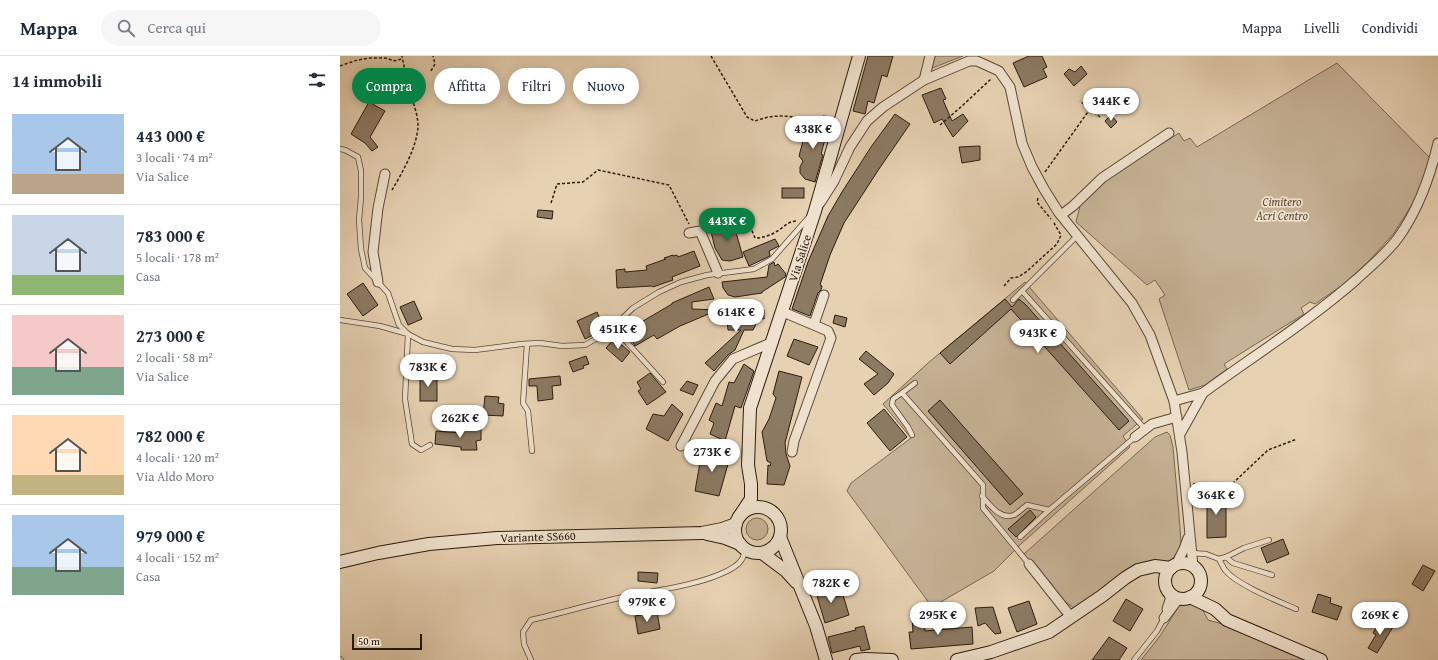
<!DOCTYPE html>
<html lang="it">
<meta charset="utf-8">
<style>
:root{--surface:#fff;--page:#f6f6f7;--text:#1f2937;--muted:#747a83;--line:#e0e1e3;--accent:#0b8043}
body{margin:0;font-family:"Gentium Book Plus",serif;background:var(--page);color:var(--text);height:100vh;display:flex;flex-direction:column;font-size:15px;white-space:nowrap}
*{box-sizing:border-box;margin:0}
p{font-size:13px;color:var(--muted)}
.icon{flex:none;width:22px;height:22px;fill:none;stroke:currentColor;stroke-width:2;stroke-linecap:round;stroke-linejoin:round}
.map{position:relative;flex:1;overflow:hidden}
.sheet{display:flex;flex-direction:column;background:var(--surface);width:340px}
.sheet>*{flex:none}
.guide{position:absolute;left:12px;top:12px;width:380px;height:36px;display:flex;gap:8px}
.scale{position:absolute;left:12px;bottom:10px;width:70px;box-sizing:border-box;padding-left:4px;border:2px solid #2b1b0e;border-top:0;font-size:11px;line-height:14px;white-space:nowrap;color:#2b1b0e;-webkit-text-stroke:3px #efe1cd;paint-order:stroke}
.price{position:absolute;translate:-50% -34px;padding:0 9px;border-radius:14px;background:#fff;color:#222;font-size:13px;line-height:26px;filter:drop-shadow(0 1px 2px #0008)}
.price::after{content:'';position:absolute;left:50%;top:24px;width:12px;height:9px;margin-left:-6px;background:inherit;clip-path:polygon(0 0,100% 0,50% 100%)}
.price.on{background:var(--accent);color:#fff}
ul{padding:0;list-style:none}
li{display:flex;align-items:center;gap:12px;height:100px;padding:0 12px}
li+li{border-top:1px solid var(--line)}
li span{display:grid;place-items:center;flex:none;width:112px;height:80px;border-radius:0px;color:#555}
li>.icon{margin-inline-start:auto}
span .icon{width:48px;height:48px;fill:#fffc;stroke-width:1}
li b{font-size:17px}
h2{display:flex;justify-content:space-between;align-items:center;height:48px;padding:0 12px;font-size:17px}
.pill{padding:0 14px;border-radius:18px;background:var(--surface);box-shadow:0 2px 10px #0003;font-size:14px;line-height:36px}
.pill.on{background:var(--accent);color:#fff}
header{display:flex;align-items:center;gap:24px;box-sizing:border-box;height:56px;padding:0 20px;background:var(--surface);border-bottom:1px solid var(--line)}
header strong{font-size:19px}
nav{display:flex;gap:22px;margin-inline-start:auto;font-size:14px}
.search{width:280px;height:36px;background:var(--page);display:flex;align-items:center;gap:10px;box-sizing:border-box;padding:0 14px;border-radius:22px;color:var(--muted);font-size:15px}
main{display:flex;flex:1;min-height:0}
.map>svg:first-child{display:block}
</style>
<header>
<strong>Mappa</strong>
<div class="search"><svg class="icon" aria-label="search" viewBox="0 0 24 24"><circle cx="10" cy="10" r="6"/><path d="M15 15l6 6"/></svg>Cerca qui</div>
<nav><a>Mappa</a><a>Livelli</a><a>Condividi</a></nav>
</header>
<main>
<section class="sheet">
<h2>14 immobili<svg class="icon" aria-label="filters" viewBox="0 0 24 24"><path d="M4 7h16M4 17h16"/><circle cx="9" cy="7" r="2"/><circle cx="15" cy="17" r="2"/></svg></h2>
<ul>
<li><span style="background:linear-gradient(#a9c7e8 75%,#b9a48a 0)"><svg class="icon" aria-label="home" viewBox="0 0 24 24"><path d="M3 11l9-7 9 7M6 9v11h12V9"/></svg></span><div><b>443 000 €</b><p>3 locali · 74 m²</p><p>Via Salice</p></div></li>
<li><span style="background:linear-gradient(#c9d6e8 75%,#8fb573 0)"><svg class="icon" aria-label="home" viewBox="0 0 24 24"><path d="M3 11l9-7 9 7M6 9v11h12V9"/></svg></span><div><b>783 000 €</b><p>5 locali · 178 m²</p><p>Casa</p></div></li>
<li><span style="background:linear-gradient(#f6c9c9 65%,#7fa58c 0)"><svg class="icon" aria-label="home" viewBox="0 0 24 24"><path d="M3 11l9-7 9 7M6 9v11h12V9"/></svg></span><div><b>273 000 €</b><p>2 locali · 58 m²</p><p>Via Salice</p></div></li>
<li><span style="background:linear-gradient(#ffd9b3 75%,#c2b280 0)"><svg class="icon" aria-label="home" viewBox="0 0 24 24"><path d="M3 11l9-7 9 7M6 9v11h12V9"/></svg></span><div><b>782 000 €</b><p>4 locali · 120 m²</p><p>Via Aldo Moro</p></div></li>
<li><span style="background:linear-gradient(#a9c7e8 65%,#7fa58c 0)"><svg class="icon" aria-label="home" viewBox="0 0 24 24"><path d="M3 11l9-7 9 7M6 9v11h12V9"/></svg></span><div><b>979 000 €</b><p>4 locali · 152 m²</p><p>Casa</p></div></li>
</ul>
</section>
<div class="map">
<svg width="1098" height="604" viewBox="0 0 1098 604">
<rect width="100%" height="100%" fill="#e6d1b2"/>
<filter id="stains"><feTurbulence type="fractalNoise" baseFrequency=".005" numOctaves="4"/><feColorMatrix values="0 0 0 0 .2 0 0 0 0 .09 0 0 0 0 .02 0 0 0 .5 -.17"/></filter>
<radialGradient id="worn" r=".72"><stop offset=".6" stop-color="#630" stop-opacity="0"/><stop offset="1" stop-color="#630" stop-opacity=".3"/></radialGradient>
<g fill="#c6b296" stroke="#786652">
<path d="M595 0H623L590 13Z"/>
<path d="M997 7 1091 103 1080 136 1054 177 1029 205 1004 228 975 248 970 246 961 252 964 258 884 308 887 313 865 329 849 334 819 243 825 239 815 224 807 229 736 166 741 146 774 118 839 77 844 85 850 82 857 91Z"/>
<path d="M685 226 803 363 783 380 790 391 681 488 654 515 592 551 507 435 511 427 571 382 543 348 588 307Z"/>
<path d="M827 376 830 379 833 391 840 471 841 487 839 493 832 504 824 507 793 510 782 517 735 553 717 539 711 527 687 503 684 498 815 381Z"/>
<circle cx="417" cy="473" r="11"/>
<path d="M847 544C859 546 863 554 868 564L890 570 969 604H801L820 580 841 547Z"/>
</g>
<g fill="#8c7a63" stroke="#2b1b0e">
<path d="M528 0H553L547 21 542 19 534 47 528 45 525 58 513 55Z"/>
<path d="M689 0H702L707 11 703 13 707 21 684 31 673 7Z"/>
<path d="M741 10 747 18 734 30 724 18 729 13 735 16Z"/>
<path d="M601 32 606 43 603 44 612 65 623 58 628 65 613 81 602 63 594 67 582 39Z"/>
<path d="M29 46 45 55 30 81 38 91 32 95 25 87 11 78Z"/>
<path d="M555 58 570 68 539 113 504 167 490 199 480 229 482 230 481 234 478 237 470 260 452 253 468 206 488 160 502 136 531 91Z"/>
<path d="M771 59 777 66 771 72 765 65Z"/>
<path d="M483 60 491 61 481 98 483 99 475 126 465 123 460 117V111L463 105 459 100 467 70 481 73Z"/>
<path d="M640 90V104L622 107 619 91Z"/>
<rect x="442" y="132" width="22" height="10"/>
<path d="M198 154 213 155 212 163 197 161Z"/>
<path d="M393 166 403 201 390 205 382 204 375 192 370 172Z"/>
<path d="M435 183 439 190 429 195 430 200 409 210 403 196Z"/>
<path d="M354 195 360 210 332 221 333 224 313 231 312 230 277 232 276 214 285 213V216L307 214 306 210 326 203 324 202 333 199V200L337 199 338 201Z"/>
<path d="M434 206 435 210 438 208 446 218 445 221 422 236V237L395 241 388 239 383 232 382 226 427 221 429 209Z"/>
<path d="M23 227 38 249 23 260 7 238Z"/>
<path d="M369 231 374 243 352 246V253L378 254 340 270 317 283 314 279 295 290 286 275 332 248V247Z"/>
<path d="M665 243 672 251 679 243 686 249 789 365 779 374 671 253 610 308 600 297Z"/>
<path d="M74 245 82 263 68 269 60 251Z"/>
<path d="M386 254H424V263L419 262 413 274H404L395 294 388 299 374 315 365 307 401 274H388Z"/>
<path d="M257 256 260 263 257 266 261 275 245 283 237 265Z"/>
<path d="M495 259 507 262 505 271 493 267Z"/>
<path d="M454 283 478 291 469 309 447 300Z"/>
<path d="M273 284H276L290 296 282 306 266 292Z"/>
<path d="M526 295 554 318 548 327 534 339 524 328 538 318 519 303Z"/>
<path d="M246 300 249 308 243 310 244 312 233 316 229 306Z"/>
<path d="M404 308 414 315 401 352 395 350 385 385 370 378 374 367 369 364 376 347 382 350 389 326 394 327Z"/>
<path d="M439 315 462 321 445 387 446 398 450 410 444 429 427 428 428 409 430 410 431 407 427 405 422 376 429 363 436 342 433 338Z"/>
<path d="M310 317 326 336 307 349 298 335 301 333 297 326Z"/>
<rect x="80" y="319" width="17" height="26"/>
<path d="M220 320 221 329 212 330 213 343 198 345 197 330H189V323Z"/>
<path d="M347 325 358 329 353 339 340 334Z"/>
<path d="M145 340 159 341 158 347 164 348 163 360 143 359Z"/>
<path d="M600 344 683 438 670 449 588 355Z"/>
<path d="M332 348 343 358 328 385 306 373 313 358 324 360Z"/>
<path d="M544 353 567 381 550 395 527 367Z"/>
<path d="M121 372H141V384L136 385 137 394H121V391L95 388 96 375 121 377Z"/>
<path d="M362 395 390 401 379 440 355 435Z"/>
<path d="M867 438H886V481L867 482Z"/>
<path d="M690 454 696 461 676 481 668 473Z"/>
<path d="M943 483 949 498 927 507 921 492Z"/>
<path d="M1083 509 1095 515 1083 535 1072 528Z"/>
<path d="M298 516 318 517 317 527 298 525Z"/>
<path d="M492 528 496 541 503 539 509 559 485 567 475 533Z"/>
<path d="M978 538 991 542 990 547 1002 551 997 564 972 556Z"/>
<path d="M786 543 803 553 790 575 773 565Z"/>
<path d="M689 545 697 568 677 576 668 552Z"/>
<path d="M653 551 661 577 655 578 645 567 638 570 635 552Z"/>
<path d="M317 556 320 573 298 578 295 560Z"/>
<path d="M584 560 585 575 632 571 633 588 571 593 569 576H573L572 562Z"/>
<path d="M1041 564 1053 571 1037 597 1028 592 1036 579 1033 577Z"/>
<path d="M524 570 530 593 521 595 520 590 492 597 488 581 516 574 515 572Z"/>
<path d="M769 581 787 592 779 604H752Z"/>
</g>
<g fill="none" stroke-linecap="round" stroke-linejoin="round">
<g stroke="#5a4837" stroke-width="6">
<g id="service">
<path d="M0 93 5 94 18 101 21 115V141L19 164 21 193 25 212 48 237 59 269 68 278 83 286 112 293 135 294 181 288 200 287 222 290 245 289 268 276 293 252 319 236 341 226 367 219 414 213 432 203 469 161"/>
<path d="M682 235 737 180"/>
<path d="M673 244 682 235 805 373"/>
<path d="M0 264 40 270 68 278 65 343 72 388 81 394 90 389"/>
<path d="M273 271 323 326"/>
<path d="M187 288 183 347 188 355 192 395"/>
<path d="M562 337 575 327"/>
<path d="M572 379 568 371 552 349 553 343 562 337 643 429V452L689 508"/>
<path d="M642 440C650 449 660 464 674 459 678 457 683 452 687 449L709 454"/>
<path d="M680 481 707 456 795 381"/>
<path d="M851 497 866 498 879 503 886 501 904 492 929 484"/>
<path d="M886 501 893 507 932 519"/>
<path d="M879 503C881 507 883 511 885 514 897 529 938 545 956 553"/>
<path d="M0 603 1 604"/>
<path d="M191 604 184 588 183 576 191 564C222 557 252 548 283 541 316 534 357 530 387 515 397 510 404 505 405 493"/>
<path d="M794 604 817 575 824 562"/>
</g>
</g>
<g stroke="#5a4837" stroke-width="11">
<g id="minor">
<path d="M584 24 590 0"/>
<path d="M480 147 494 125 510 91 527 65 543 51 584 24 629 5H637L659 15 670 31 682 87 692 111 704 133 719 157 792 247 810 279 834 345 842 396 853 510"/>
<path d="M721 159 733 150 762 122 829 77"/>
<path d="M349 177 360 175 378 217"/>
<path d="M38 226 33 196 38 152 45 118"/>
<path d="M443 256 488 275 491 282 454 385 452 396"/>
<path d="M474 268 484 239"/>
<path d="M863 337C915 299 969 265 1017 223 1031 210 1047 197 1058 182 1079 153 1090 121 1098 87"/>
<path d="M834 345 863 337 840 378"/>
<path d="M795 381 812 368 837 361"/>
<path d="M341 390 375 325 393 303 433 286"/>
<path d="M689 508 731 561"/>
<path d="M836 509 844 493 848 482"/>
<path d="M827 553 830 544V537"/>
<path d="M824 562 836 546 841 542"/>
</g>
</g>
<g stroke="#2b1b0e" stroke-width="14">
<g id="secondary">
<circle cx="418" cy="474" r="23"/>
<path d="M399 461 411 443V428L408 409 410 352 475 155 519 0"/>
<path d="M367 478 385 482 400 488"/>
<path d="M440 481 476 570 486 604"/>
<path d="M422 497 446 515 456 526"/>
<path d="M0 506 38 497 89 488 157 482 362 477 382 473 396 468"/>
<circle cx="843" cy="525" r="18"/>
<path d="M850 541 875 553 887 564 981 604"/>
<path d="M516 604 525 603 552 604"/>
<path d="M617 604 651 596 709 576 762 540 785 522 798 514 815 510 831 512"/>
</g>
</g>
<g stroke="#2b1b0e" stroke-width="1.5" stroke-dasharray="3 2" stroke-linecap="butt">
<path d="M371 0 407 61 415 65C441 55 463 62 488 70"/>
<path d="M0 10C10 6 20 3 31 2 36 2 41 2 45 2 54 4 53 7 63 2"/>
<path d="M91 15 95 8 93 0"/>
<path d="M750 53 760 61"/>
<path d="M600 69 622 50 652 22"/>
<path d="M705 116 750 53 740 45"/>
<path d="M52 134C61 119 74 96 77 78 81 63 72 45 68 30 66 20 64 10 62 0"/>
<path d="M698 142 697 146 711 163"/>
<path d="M211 147 217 128 243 126 258 114 329 129 349 168"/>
<path d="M410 170 415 182C422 182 428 180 434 177 442 173 448 165 456 165"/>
<path d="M664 230 671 222 678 221 686 216 717 188 721 179 714 167"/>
<path d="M853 428 891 429 928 394 957 383"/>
</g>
<use href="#service" stroke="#efe1cd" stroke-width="4.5"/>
<use href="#minor" stroke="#efe1cd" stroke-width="9"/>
<use href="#secondary" stroke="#efe1cd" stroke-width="12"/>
</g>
<g text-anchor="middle" stroke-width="3.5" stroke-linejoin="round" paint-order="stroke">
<g font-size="12" font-style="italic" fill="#5a4837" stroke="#efe1cd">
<text x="942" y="150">Cimitero<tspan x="942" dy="14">Acri Centro</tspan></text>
</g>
<g font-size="12" fill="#2b1b0e" stroke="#efe1cd">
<text transform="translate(460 202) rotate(-72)" y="4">Via Salice</text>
<text transform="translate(198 481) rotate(-2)" y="4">Variante SS660</text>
</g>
</g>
<rect width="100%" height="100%" filter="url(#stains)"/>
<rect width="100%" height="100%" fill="url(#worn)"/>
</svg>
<div class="scale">50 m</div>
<b class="price" style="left:771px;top:66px">344K €</b>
<b class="price" style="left:473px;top:94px">438K €</b>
<b class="price on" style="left:387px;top:186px">443K €</b>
<b class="price" style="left:396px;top:277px">614K €</b>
<b class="price" style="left:278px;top:294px">451K €</b>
<b class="price" style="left:698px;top:298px">943K €</b>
<b class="price" style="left:88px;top:332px">783K €</b>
<b class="price" style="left:120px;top:383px">262K €</b>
<b class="price" style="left:372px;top:417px">273K €</b>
<b class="price" style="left:876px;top:460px">364K €</b>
<b class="price" style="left:491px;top:548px">782K €</b>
<b class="price" style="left:307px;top:567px">979K €</b>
<b class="price" style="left:598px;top:580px">295K €</b>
<b class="price" style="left:1040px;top:580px">269K €</b>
<div class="guide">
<a class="pill on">Compra</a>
<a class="pill">Affitta</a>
<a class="pill">Filtri</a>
<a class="pill">Nuovo</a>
</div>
</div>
</main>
